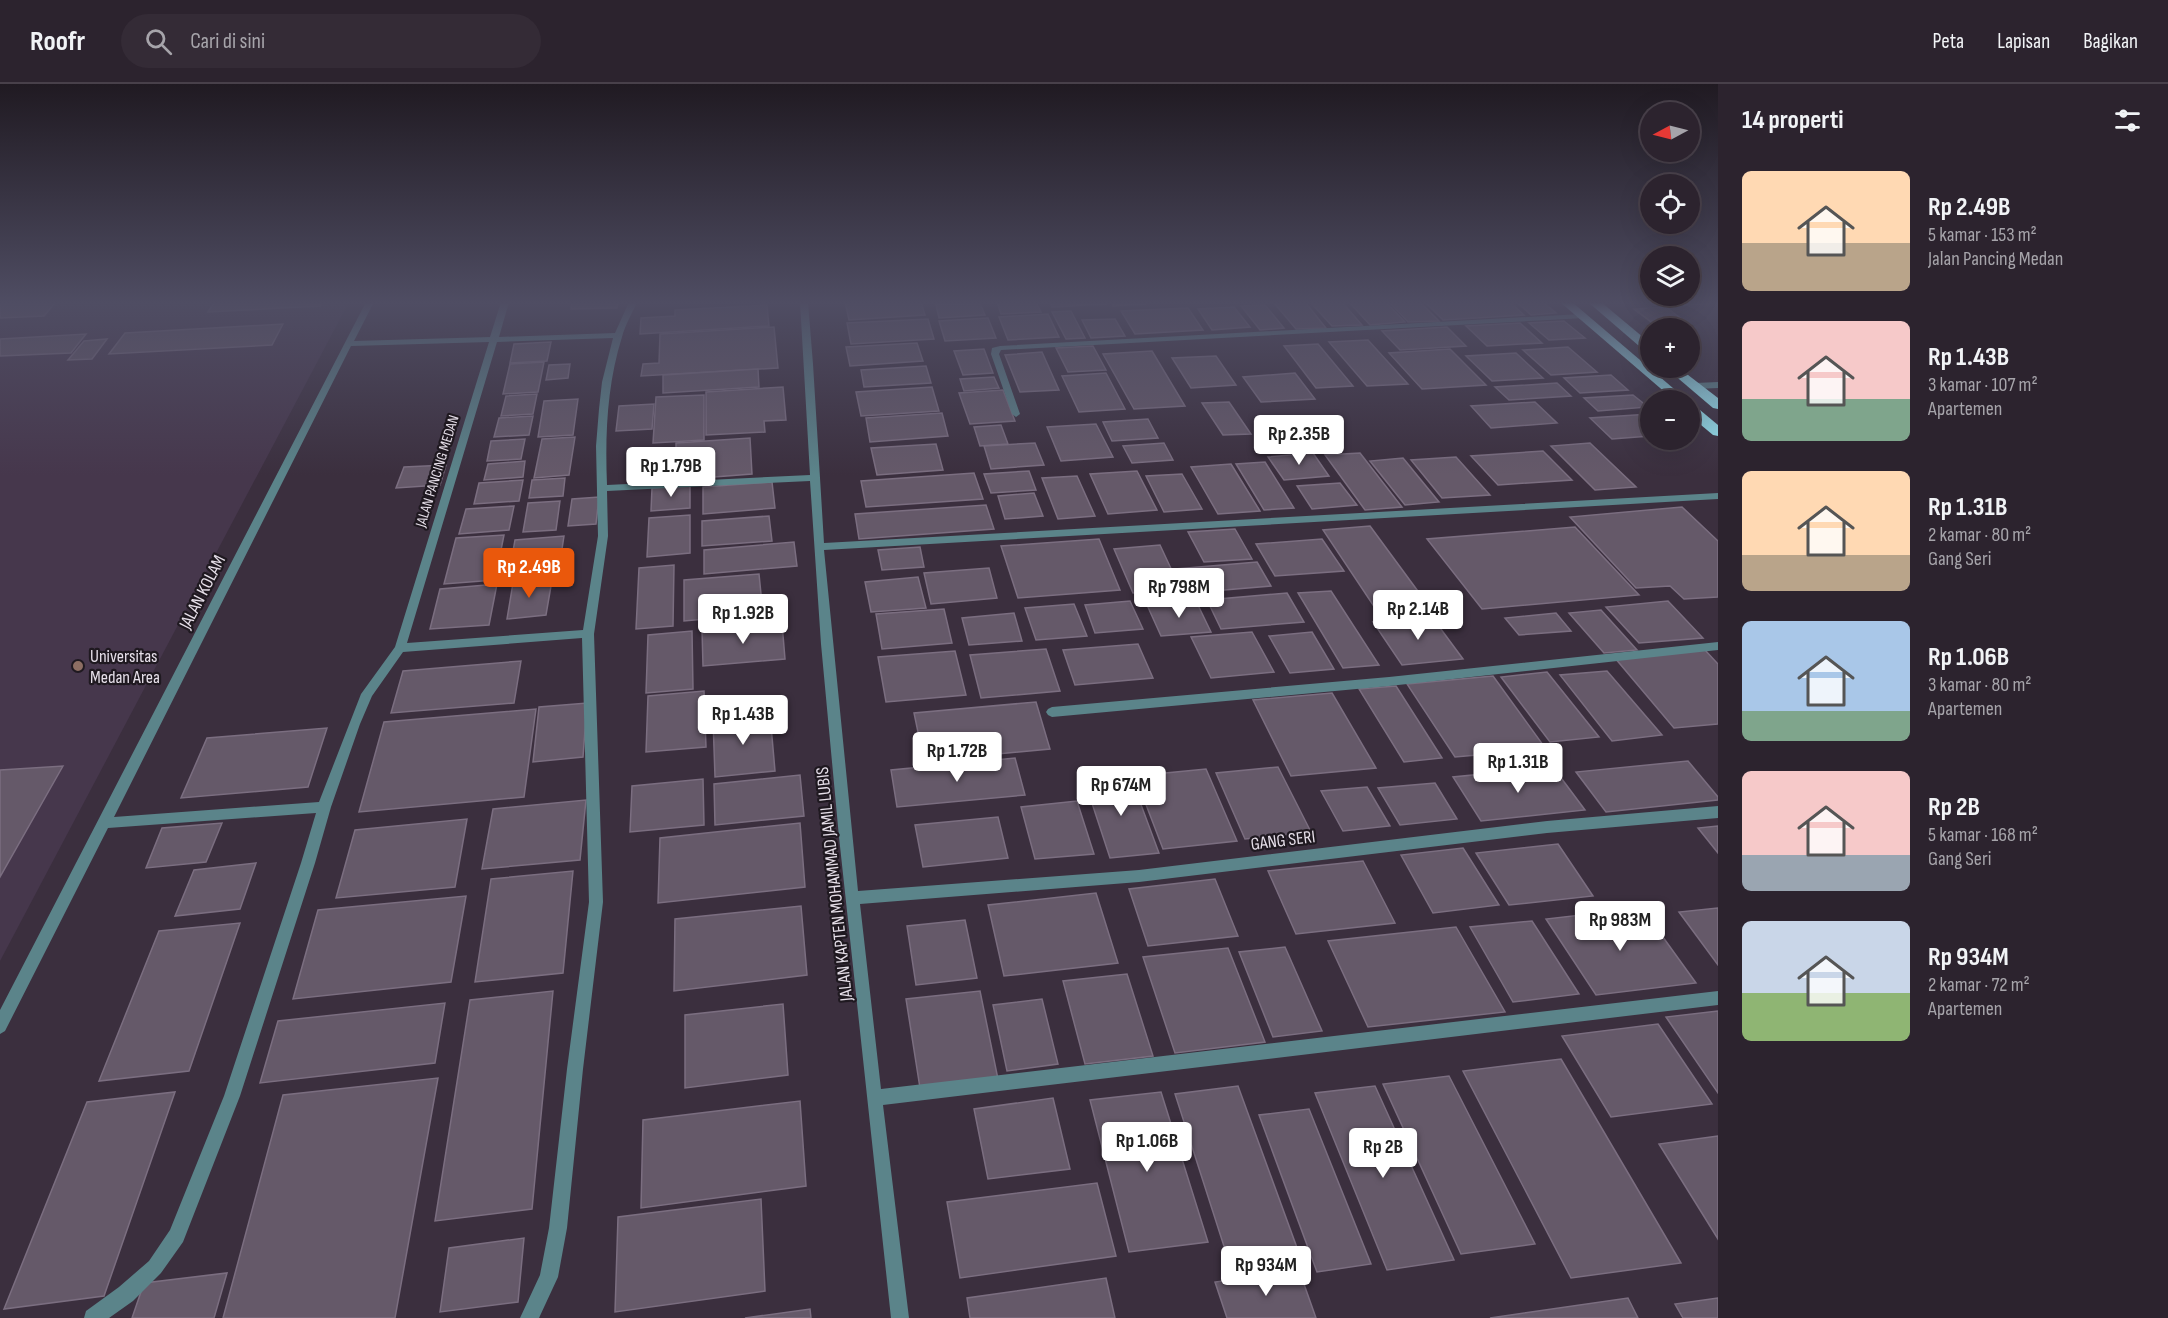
<!DOCTYPE html>
<html lang="id">
<meta charset="utf-8">
<style>
:root{--surface:#2c232e;--page:#342b36;--text:#f1f3f6;--muted:#a6a4aa;--line:#48404a;--accent:#ea580c}
body{margin:0;font-family:"Sofia Sans Condensed",sans-serif;background:var(--page);color:var(--text);height:100vh;display:flex;flex-direction:column;font-size:22px;white-space:nowrap}
*{box-sizing:border-box;margin:0}
p{font-size:20px;color:var(--muted)}
.icon{flex:none;width:33px;height:33px;fill:none;stroke:currentColor;stroke-width:2;stroke-linecap:round;stroke-linejoin:round}
.map{position:relative;flex:1;overflow:hidden}
.sheet{display:flex;flex-direction:column;background:var(--surface);width:450px}
.sheet>*{flex:none}
.needle{width:39px;rotate:263deg}
.controls{position:absolute;left:1640px;top:18px;display:grid;gap:12px}
.controls a{display:grid;place-items:center;width:60px;height:60px;border-radius:50%;background:var(--surface);box-shadow:0 6px 24px #0002,0 0 0 2px var(--line);font-size:30px}
.price{position:absolute;translate:-50% -51px;padding:0 14px;border-radius:6px;background:#fff;color:#222;font-size:20px;line-height:39px;filter:drop-shadow(0 2px 3px #0008)}
.price::after{content:'';position:absolute;left:50%;top:36px;width:18px;height:14px;margin-left:-9px;background:inherit;clip-path:polygon(0 0,100% 0,50% 100%)}
.price.selected{background:var(--accent);color:#fff}
ul{padding:0;list-style:none}
li{display:flex;align-items:center;gap:18px;height:150px;padding:0 24px}
li span{display:grid;place-items:center;flex:none;width:168px;height:120px;border-radius:9px;color:#555}
li>.icon{margin-inline-start:auto}
span .icon{width:72px;height:72px;fill:#fffc;stroke-width:1}
li b{font-size:26px}
h2{display:flex;justify-content:space-between;align-items:center;height:72px;padding:0 24px;font-size:26px}
header{display:flex;align-items:center;gap:36px;box-sizing:border-box;height:84px;padding:0 30px;background:var(--surface);border-bottom:2px solid var(--line)}
header strong{font-size:28px}
nav{display:flex;gap:33px;margin-inline-start:auto;font-size:21px}
.search{width:420px;height:54px;background:var(--page);display:flex;align-items:center;gap:15px;box-sizing:border-box;padding:0 21px;border-radius:33px;color:var(--muted);font-size:22px}
main{display:flex;flex:1;min-height:0}
.map>svg:first-child{display:block}
</style>
<header>
<strong>Roofr</strong>
<div class="search"><svg class="icon" aria-label="search" viewBox="0 0 24 24"><circle cx="10" cy="10" r="6"/><path d="M15 15l6 6"/></svg>Cari di sini</div>
<nav><a>Peta</a><a>Lapisan</a><a>Bagikan</a></nav>
</header>
<main>
<div class="map">
<svg width="1718" height="1234" viewBox="0 0 1718 1234">
<rect width="100%" height="100%" fill="#3b2f3e"/>
<path fill="#46374c" d="M0 218H349L0 877Z"/>
<g fill="#655969" stroke="#7b6e80" stroke-width="1.5">
<path d="M0 218H56L44 232 0 234Z"/>
<path d="M214 218H322L320 222 208 228Z"/>
<path d="M572 218H618L617 224 571 225Z"/>
<path d="M845 218H921L925 231 849 236Z"/>
<path d="M997 218H1036L1041 228 1001 230Z"/>
<path d="M1050 218H1105L1106 220 1052 223Z"/>
<path d="M1112 218H1143L1145 220 1113 222Z"/>
<path d="M1305 218 1326 244 1296 245 1274 219Z"/>
<path d="M1342 218 1362 241 1332 242 1311 219Z"/>
<path d="M1349 218H1386L1405 238 1370 241Z"/>
<path d="M1389 218H1420L1439 237 1408 238Z"/>
<path d="M1425 218H1510L1524 231 1443 236Z"/>
<path d="M1517 218H1543L1556 229 1531 231Z"/>
<path d="M1662 218H1718V219L1666 222Z"/>
<path d="M980 219 985 231 939 234 936 221Z"/>
<path d="M767 221 769 242 640 250 641 234 675 232V226Z"/>
<path d="M1265 221 1284 244 1260 246 1241 222Z"/>
<path d="M1234 223 1250 243 1212 246 1198 225Z"/>
<path d="M1666 223 1692 243 1659 244 1634 225Z"/>
<path d="M1188 224 1203 246 1135 250 1121 227Z"/>
<path d="M1071 227 1085 254 1066 255 1052 228Z"/>
<path d="M1048 230 1059 253 1008 256 999 233Z"/>
<path d="M988 234 996 254 945 257 939 237Z"/>
<path d="M928 235 934 255 851 260 847 239Z"/>
<path d="M1115 235 1125 252 1091 254 1082 236Z"/>
<path d="M1564 237 1585 254 1549 256 1529 239Z"/>
<path d="M1520 239 1542 259 1487 262 1466 242Z"/>
<path d="M283 240 272 261 109 270 125 249Z"/>
<path d="M774 243 778 284 641 292 643 280 659 279 660 250Z"/>
<path d="M1447 243 1466 262 1400 266 1382 247Z"/>
<path d="M86 250 71 269 0 272V255Z"/>
<path d="M107 255 92 275 68 276 84 257Z"/>
<path d="M1368 256 1408 300 1367 302 1329 258Z"/>
<path d="M551 258 547 277 510 279 514 260Z"/>
<path d="M917 259 923 277 850 282 846 263Z"/>
<path d="M1318 260 1353 302 1316 304 1284 262Z"/>
<path d="M1093 262 1106 286 1068 288 1056 264Z"/>
<path d="M1568 263 1597 288 1551 291 1523 266Z"/>
<path d="M984 265 993 289 963 291 954 267Z"/>
<path d="M1450 265 1486 301 1422 305 1389 269Z"/>
<path d="M1152 267 1185 322 1134 325 1103 270Z"/>
<path d="M1042 268 1059 306 1020 308 1005 271Z"/>
<path d="M1516 269 1543 294 1492 297 1466 272Z"/>
<path d="M1216 272 1236 301 1191 304 1172 274Z"/>
<path d="M544 278 538 308 503 310 510 280Z"/>
<path d="M570 280 568 294 546 296 549 281Z"/>
<path d="M926 282 931 299 864 303 861 286Z"/>
<path d="M758 285 759 303 663 309V291Z"/>
<path d="M1106 289 1125 325 1079 328 1062 292Z"/>
<path d="M1295 289 1315 315 1261 318 1243 293Z"/>
<path d="M1611 291 1628 306 1580 309 1564 294Z"/>
<path d="M994 293 999 304 964 307 960 295Z"/>
<path d="M1557 299 1571 312 1509 316 1495 303Z"/>
<path d="M783 303 786 336 764 337 765 348 706 351V308Z"/>
<path d="M932 303 939 327 861 332 856 308Z"/>
<path d="M1003 306 1015 337 970 340 959 309Z"/>
<path d="M537 310 533 330 501 332 506 312Z"/>
<path d="M704 311V356L653 359 656 313Z"/>
<path d="M1633 311 1648 323 1598 327 1584 314Z"/>
<path d="M578 315 573 351 538 353 544 317Z"/>
<path d="M1229 318 1251 350 1223 351 1202 319Z"/>
<path d="M1535 318 1557 339 1491 344 1471 322Z"/>
<path d="M654 320 652 345 616 347 619 322Z"/>
<path d="M942 329 948 352 870 358 866 334Z"/>
<path d="M1650 330V352L1612 355 1590 334Z"/>
<path d="M533 332 529 351 494 353 499 334Z"/>
<path d="M1148 335 1158 354 1112 357 1103 338Z"/>
<path d="M1096 340 1113 373 1061 377 1047 343Z"/>
<path d="M1001 341 1008 360 980 362 974 343Z"/>
<path d="M575 353 569 391 534 394 542 355Z"/>
<path d="M750 354 752 390 676 396V359Z"/>
<path d="M525 355 521 375 487 377 491 357Z"/>
<path d="M1035 359 1044 381 991 385 984 362Z"/>
<path d="M1164 359 1173 376 1132 379 1123 362Z"/>
<path d="M1590 359 1636 403 1595 406 1551 362Z"/>
<path d="M936 360 943 386 877 391 871 364Z"/>
<path d="M1543 367 1572 396 1498 401 1471 372Z"/>
<path d="M1313 369 1329 392 1284 396 1268 373Z"/>
<path d="M1360 369 1402 423 1365 426 1325 371Z"/>
<path d="M1456 373 1490 411 1442 414 1411 376Z"/>
<path d="M1403 374 1439 418 1405 421 1370 377Z"/>
<path d="M525 377 523 393 484 396 488 380Z"/>
<path d="M1265 378 1294 424 1264 426 1236 380Z"/>
<path d="M1231 380 1260 427 1218 430 1191 383Z"/>
<path d="M446 381 440 401 396 404 404 383Z"/>
<path d="M1029 387 1036 406 991 409 984 390Z"/>
<path d="M1137 387 1157 426 1108 430 1090 390Z"/>
<path d="M974 389 983 415 866 423 861 397Z"/>
<path d="M1182 390 1202 425 1164 428 1146 392Z"/>
<path d="M1077 392 1095 432 1058 435 1042 394Z"/>
<path d="M565 394 563 412 529 414 532 396Z"/>
<path d="M523 396 519 417 474 420 479 399Z"/>
<path d="M772 398 775 424 703 430V403Z"/>
<path d="M1340 399 1357 421 1312 425 1297 402Z"/>
<path d="M690 401V424L651 427 652 404Z"/>
<path d="M1034 409 1043 432 1005 435 998 412Z"/>
<path d="M599 413 596 440 568 442 572 415Z"/>
<path d="M560 417 556 446 523 448 528 419Z"/>
<path d="M986 421 994 445 859 455 855 430Z"/>
<path d="M514 422 509 446 459 450 466 425Z"/>
<path d="M1682 423 1718 457V513L1684 515 1670 502 1636 504 1570 433Z"/>
<path d="M690 431V469L647 473 649 434Z"/>
<path d="M769 432 772 457 702 462V437Z"/>
<path d="M1370 442 1431 525 1379 530 1323 446Z"/>
<path d="M1575 443 1639 511 1482 525 1427 455Z"/>
<path d="M1235 445 1252 475 1204 478 1188 448Z"/>
<path d="M504 451 495 496 444 500 456 454Z"/>
<path d="M564 452 558 491 508 495 515 456Z"/>
<path d="M1099 455 1120 506 1018 514 1001 462Z"/>
<path d="M1322 455 1344 487 1275 492 1256 460Z"/>
<path d="M794 458 797 482 704 490V466Z"/>
<path d="M1160 461 1181 506 1133 509 1114 465Z"/>
<path d="M920 463 924 483 882 486 878 466Z"/>
<path d="M1257 478 1271 502 1189 509 1176 485Z"/>
<path d="M674 481 673 542 636 545 639 484Z"/>
<path d="M989 484 997 514 931 520 924 489Z"/>
<path d="M759 490 763 530 684 537V496Z"/>
<path d="M918 493 926 524 871 528 865 498Z"/>
<path d="M552 496 546 531 507 535 513 499Z"/>
<path d="M497 500 489 541 430 545 440 505Z"/>
<path d="M1331 507 1379 581 1343 584 1298 509Z"/>
<path d="M1287 509 1304 538 1221 545 1207 516Z"/>
<path d="M1130 517 1143 545 1095 549 1085 521Z"/>
<path d="M1196 517 1211 548 1161 552 1147 521Z"/>
<path d="M1668 517 1703 554 1639 559 1606 523Z"/>
<path d="M1074 520 1087 552 1036 556 1025 524Z"/>
<path d="M944 525 952 559 882 565 876 530Z"/>
<path d="M1601 526 1637 566 1604 569 1569 529Z"/>
<path d="M1014 529 1022 557 969 561 962 534Z"/>
<path d="M1556 529 1571 547 1519 551 1505 534Z"/>
<path d="M1432 533 1463 575 1402 581 1373 538Z"/>
<path d="M782 539 785 575 703 582 702 546Z"/>
<path d="M692 547 693 605 646 609 648 551Z"/>
<path d="M1252 548 1274 588 1211 594 1191 553Z"/>
<path d="M1312 548 1334 585 1290 589 1269 552Z"/>
<path d="M1138 560 1153 594 1075 601 1063 566Z"/>
<path d="M1046 565 1060 607 981 614 970 571Z"/>
<path d="M1705 566 1718 580V640L1674 644 1615 574Z"/>
<path d="M955 567 966 611 886 618 878 573Z"/>
<path d="M521 577 514 619 391 629 403 587Z"/>
<path d="M1607 587 1662 651 1612 657 1560 591Z"/>
<path d="M1547 588 1599 653 1550 658 1501 593Z"/>
<path d="M1493 592 1546 665 1455 673 1407 600Z"/>
<path d="M1396 602 1442 674 1404 678 1359 605Z"/>
<path d="M704 607 706 663 646 668 648 612Z"/>
<path d="M1332 609 1376 684 1291 692 1253 616Z"/>
<path d="M1036 618 1050 665 924 677 914 629Z"/>
<path d="M587 619 583 673 533 678 539 623Z"/>
<path d="M536 625 524 713 359 728 384 638Z"/>
<path d="M770 630 775 687 715 693 713 635Z"/>
<path d="M327 644 308 703 181 714 207 654Z"/>
<path d="M1015 674 1025 711 897 723 891 686Z"/>
<path d="M1688 677 1718 713V716L1606 728 1576 688Z"/>
<path d="M63 682 0 793V686Z"/>
<path d="M1278 683 1311 748 1245 755 1216 689Z"/>
<path d="M1553 683 1585 726 1481 737 1453 693Z"/>
<path d="M1206 685 1237 757 1163 765 1135 692Z"/>
<path d="M800 691 804 732 715 741 714 700Z"/>
<path d="M1130 691 1159 769 1110 774 1084 695Z"/>
<path d="M703 695 704 741 630 748 632 702Z"/>
<path d="M1435 699 1457 735 1400 741 1378 704Z"/>
<path d="M1367 703 1390 742 1343 747 1321 707Z"/>
<path d="M586 716 580 776 482 785 493 725Z"/>
<path d="M1077 717 1094 770 1035 775 1021 723Z"/>
<path d="M998 733 1008 774 923 783 915 741Z"/>
<path d="M467 735 455 803 336 814 355 746Z"/>
<path d="M222 739 206 778 146 784 162 744Z"/>
<path d="M800 739 805 803 658 819 660 754Z"/>
<path d="M1718 742V769L1698 744Z"/>
<path d="M1558 760 1593 812 1509 821 1476 769Z"/>
<path d="M1463 764 1499 821 1433 829 1401 771Z"/>
<path d="M1363 777 1395 839 1296 850 1268 787Z"/>
<path d="M256 779 240 825 175 832 194 786Z"/>
<path d="M573 787 563 889 475 898 491 795Z"/>
<path d="M1215 795 1238 852 1148 862 1129 805Z"/>
<path d="M1096 809 1118 879 1004 892 988 821Z"/>
<path d="M466 812 451 898 293 915 318 826Z"/>
<path d="M801 822 807 891 674 907 675 835Z"/>
<path d="M1642 824 1696 899 1596 911 1546 835Z"/>
<path d="M1718 824V881L1679 828Z"/>
<path d="M965 836 977 894 916 901 907 842Z"/>
<path d="M1532 837 1579 910 1513 918 1470 843Z"/>
<path d="M240 839 189 987 99 997 159 847Z"/>
<path d="M1456 843 1505 928 1368 943 1328 857Z"/>
<path d="M1285 863 1322 947 1273 953 1239 868Z"/>
<path d="M1228 864 1265 958 1175 969 1143 873Z"/>
<path d="M1127 890 1153 972 1085 980 1063 897Z"/>
<path d="M553 907 532 1125 435 1137 470 916Z"/>
<path d="M980 907 998 995 920 1004 906 915Z"/>
<path d="M1042 915 1058 980 1007 987 993 921Z"/>
<path d="M445 919 435 979 260 999 278 937Z"/>
<path d="M783 920 788 991 685 1004V931Z"/>
<path d="M1718 927V1009L1666 933Z"/>
<path d="M1658 940 1712 1020 1611 1033 1562 952Z"/>
<path d="M1561 975 1681 1179 1571 1194 1463 987Z"/>
<path d="M1449 992 1535 1160 1461 1170 1383 1000Z"/>
<path d="M438 994 395 1234H223L283 1011Z"/>
<path d="M1238 1002 1300 1172 1230 1181 1175 1010Z"/>
<path d="M1375 1002 1454 1176 1387 1186 1315 1009Z"/>
<path d="M175 1008 104 1212 4 1225 87 1018Z"/>
<path d="M1161 1008 1208 1158 1129 1168 1090 1016Z"/>
<path d="M1053 1014 1070 1085 988 1095 974 1025Z"/>
<path d="M800 1017 806 1102 641 1124 643 1036Z"/>
<path d="M1309 1025 1371 1180 1317 1188 1259 1031Z"/>
<path d="M1718 1052V1155L1659 1060Z"/>
<path d="M1097 1099 1116 1172 960 1194 947 1118Z"/>
<path d="M761 1115 765 1207 615 1228 618 1133Z"/>
<path d="M524 1154 518 1218 440 1228 449 1164Z"/>
<path d="M1299 1186 1316 1234H1227L1215 1198Z"/>
<path d="M227 1189 214 1234H132L144 1199Z"/>
<path d="M1106 1194 1115 1234H970L967 1214Z"/>
<path d="M1628 1214 1638 1234H1490Z"/>
<path d="M1718 1214V1234H1683L1675 1220Z"/>
<path d="M810 1225 811 1234H745Z"/>
</g>
<g fill="none" stroke-linecap="round" stroke-linejoin="round">
<g fill="#5b848a" fill-rule="evenodd">
<path d="M366 218H374L354 257 490 253 501 218H509L499 253 615 249 629 218H637C632 230 625 241 622 253 607 301 605 350 607 401L810 391 800 218H808L813 280 824 459 1718 409V415L824 466 858 807 1139 786 1547 737 1718 722V734L1547 749 1139 798 860 820 881 1005 1718 907V921L883 1021 909 1234H891L839 753 821 560 810 397 607 407 608 452 594 550 603 818 583 985 567 1144 558 1193 539 1234H520L540 1191 549 1144 567 985 589 818 582 554 403 568 372 612 360 640 331 723 315 779 240 1012 183 1158 161 1189 133 1217 109 1234H84L86 1227 119 1203 149 1177 170 1146 224 1012 301 779 316 729 108 744 5 947 0 950V926ZM613 254 602 298 599 325 596 362 598 452 583 546 407 559 497 258ZM489 258 395 563 361 610 319 718 114 733 351 262Z"/>
<path d="M1581 230H1584V234L1001 266 999 270 1020 330 1016 333 1012 330 991 270 992 264 1000 262Z"/>
<path d="M1718 298V304L1695 305 1691 302 1695 299Z"/>
<path d="M1718 558V566L1389 602 1052 633 1048 631 1046 628 1048 625 1052 623 1389 593Z"/>
</g>
<g fill="#9df0fc" fill-rule="evenodd">
<path d="M1560 218H1572L1687 316H1674Z"/>
<path d="M1588 218H1601L1650 259V269L1646 268Z"/>
<path d="M1666 284H1679L1718 314V325L1713 324Z"/>
<path d="M1689 320 1694 321 1718 341V352L1713 351 1689 331Z"/>
</g>
</g>
<linearGradient id="sky" x2="0" y2="1"><stop stop-color="#201a22"/><stop offset="0.56" stop-color="#4f4d63"/><stop offset="1" stop-color="#4f4d63" stop-opacity="0"/></linearGradient>
<rect width="1718" height="391" fill="url(#sky)"/>
<circle fill="#8d6e63" stroke="#1f1920" stroke-width="2" cx="78" cy="582" r="6"/>
<g text-anchor="middle" stroke-width="4.5" stroke-linejoin="round" paint-order="stroke">
<g font-size="15" fill="#e6dfe9" stroke="#1f1920">
<text transform="translate(437 387) rotate(-73)" y="5">JALAN PANCING MEDAN</text>
</g>
<g font-size="18" fill="#e6dfe9" stroke="#1f1920">
<text transform="translate(202 508) rotate(-63)" y="6">JALAN KOLAM</text>
<text transform="translate(1283 756) rotate(-7)" y="6">GANG SERI</text>
<text transform="translate(834 800) rotate(-96)" y="6">JALAN KAPTEN MOHAMMAD JAMIL LUBIS</text>
</g>
<g font-size="18" fill="#e6dfe9" stroke="#1f1920" text-anchor="start">
<text x="90" y="578">Universitas<tspan x="90" dy="21">Medan Area</tspan></text>
</g>
</g>
</svg>
<div class="controls">
<a><svg class="needle" viewBox="-14 -14 28 28"><path d="M0-13l5 13h-10z" fill="#e53935"/><path d="M0 13l5-13h-10z" fill="#a6a4aa"/></svg></a>
<a><svg class="icon" aria-label="locate" viewBox="0 0 24 24"><circle cx="12" cy="12" r="6"/><path d="M12 2v4M12 18v4M2 12h4M18 12h4"/></svg></a>
<a><svg class="icon" aria-label="layers" viewBox="0 0 24 24"><path d="M12 4l9 5-9 5-9-5zM3 14l9 5 9-5"/></svg></a>
<a>+</a>
<a>−</a>
</div>
<b class="price" style="left:1299px;top:382px">Rp 2.35B</b>
<b class="price" style="left:671px;top:414px">Rp 1.79B</b>
<b class="price selected" style="left:529px;top:515px">Rp 2.49B</b>
<b class="price" style="left:1179px;top:535px">Rp 798M</b>
<b class="price" style="left:1418px;top:557px">Rp 2.14B</b>
<b class="price" style="left:743px;top:561px">Rp 1.92B</b>
<b class="price" style="left:743px;top:662px">Rp 1.43B</b>
<b class="price" style="left:957px;top:699px">Rp 1.72B</b>
<b class="price" style="left:1518px;top:710px">Rp 1.31B</b>
<b class="price" style="left:1121px;top:733px">Rp 674M</b>
<b class="price" style="left:1620px;top:868px">Rp 983M</b>
<b class="price" style="left:1147px;top:1089px">Rp 1.06B</b>
<b class="price" style="left:1383px;top:1095px">Rp 2B</b>
<b class="price" style="left:1266px;top:1213px">Rp 934M</b>
</div>
<section class="sheet">
<h2>14 properti<svg class="icon" aria-label="filters" viewBox="0 0 24 24"><path d="M4 7h16M4 17h16"/><circle cx="9" cy="7" r="2"/><circle cx="15" cy="17" r="2"/></svg></h2>
<ul>
<li><span style="background:linear-gradient(#ffd9b3 60%,#b9a48a 0)"><svg class="icon" aria-label="home" viewBox="0 0 24 24"><path d="M3 11l9-7 9 7M6 9v11h12V9"/></svg></span><div><b>Rp 2.49B</b><p>5 kamar · 153 m²</p><p>Jalan Pancing Medan</p></div></li>
<li><span style="background:linear-gradient(#f6c9c9 65%,#7fa58c 0)"><svg class="icon" aria-label="home" viewBox="0 0 24 24"><path d="M3 11l9-7 9 7M6 9v11h12V9"/></svg></span><div><b>Rp 1.43B</b><p>3 kamar · 107 m²</p><p>Apartemen</p></div></li>
<li><span style="background:linear-gradient(#ffd9b3 70%,#b9a48a 0)"><svg class="icon" aria-label="home" viewBox="0 0 24 24"><path d="M3 11l9-7 9 7M6 9v11h12V9"/></svg></span><div><b>Rp 1.31B</b><p>2 kamar · 80 m²</p><p>Gang Seri</p></div></li>
<li><span style="background:linear-gradient(#a9c7e8 75%,#7fa58c 0)"><svg class="icon" aria-label="home" viewBox="0 0 24 24"><path d="M3 11l9-7 9 7M6 9v11h12V9"/></svg></span><div><b>Rp 1.06B</b><p>3 kamar · 80 m²</p><p>Apartemen</p></div></li>
<li><span style="background:linear-gradient(#f6c9c9 70%,#9aa5b1 0)"><svg class="icon" aria-label="home" viewBox="0 0 24 24"><path d="M3 11l9-7 9 7M6 9v11h12V9"/></svg></span><div><b>Rp 2B</b><p>5 kamar · 168 m²</p><p>Gang Seri</p></div></li>
<li><span style="background:linear-gradient(#c9d6e8 60%,#8fb573 0)"><svg class="icon" aria-label="home" viewBox="0 0 24 24"><path d="M3 11l9-7 9 7M6 9v11h12V9"/></svg></span><div><b>Rp 934M</b><p>2 kamar · 72 m²</p><p>Apartemen</p></div></li>
</ul>
</section>
</main>
